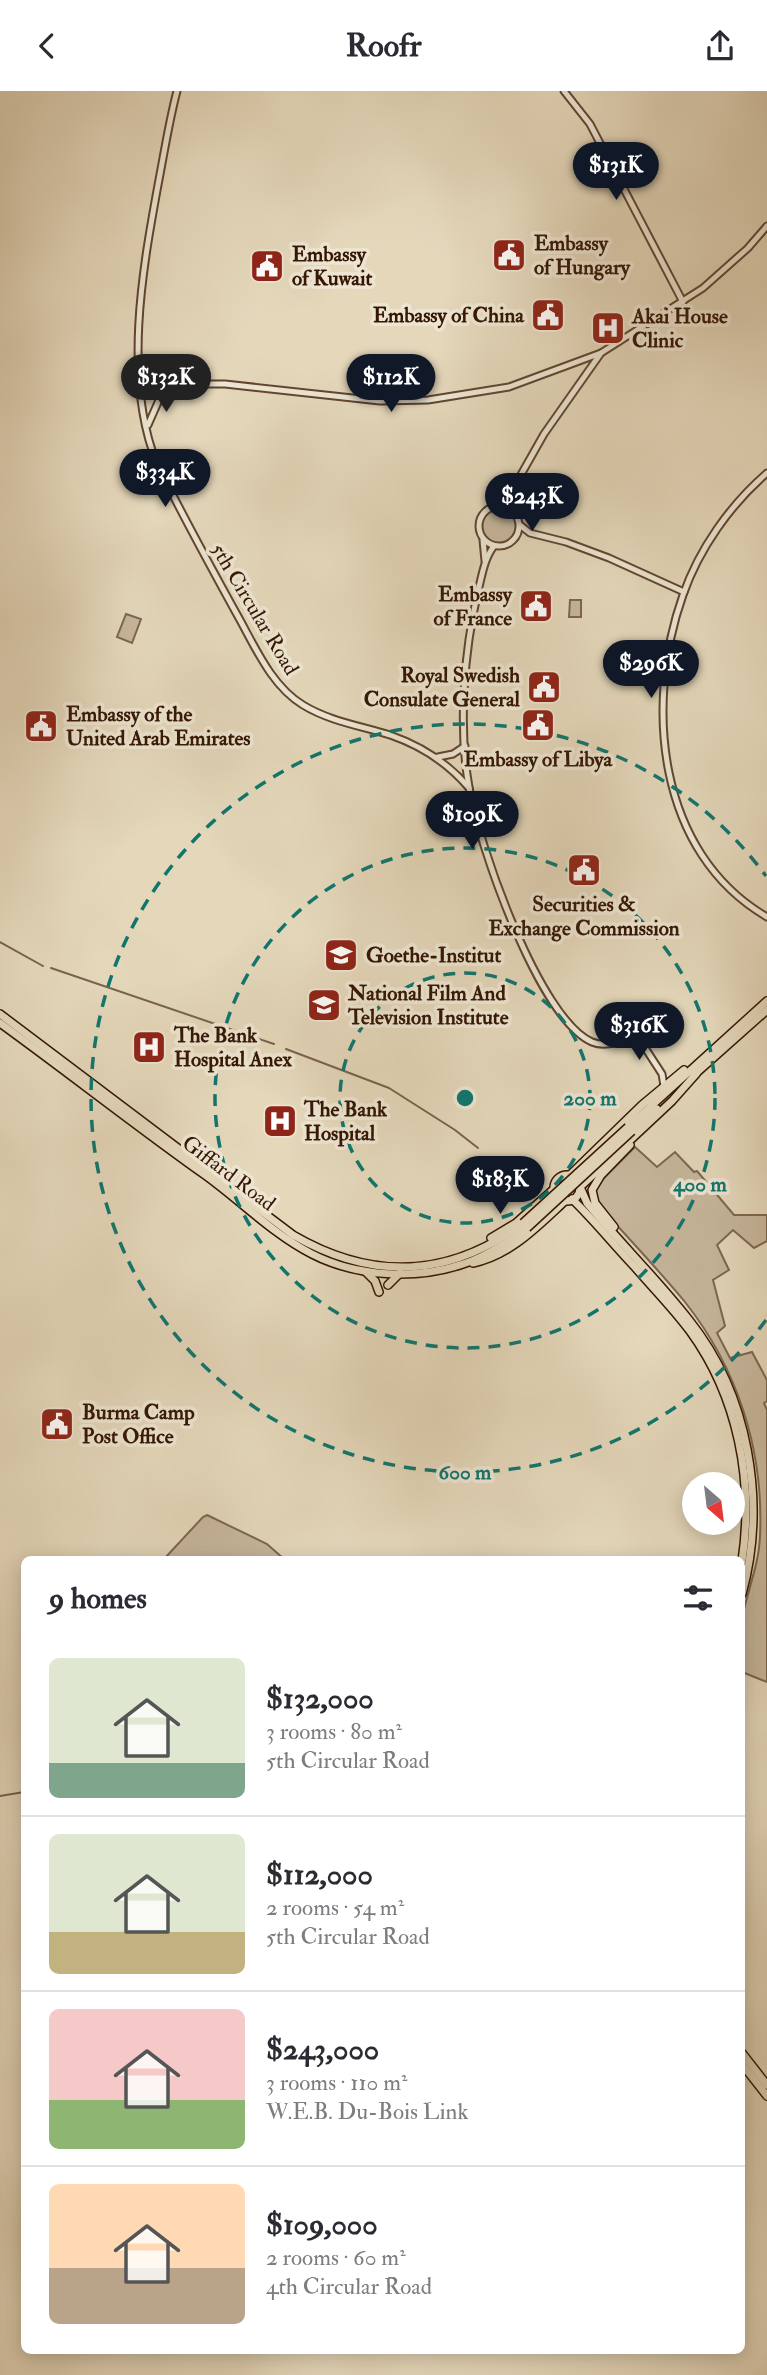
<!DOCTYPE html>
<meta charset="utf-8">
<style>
:root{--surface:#fff;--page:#f2f2f3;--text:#2b2b33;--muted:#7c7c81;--line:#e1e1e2;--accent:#111827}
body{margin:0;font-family:"IM FELL Double Pica",serif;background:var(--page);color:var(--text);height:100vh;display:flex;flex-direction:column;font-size:26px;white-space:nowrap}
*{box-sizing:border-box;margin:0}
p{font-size:23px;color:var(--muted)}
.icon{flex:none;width:38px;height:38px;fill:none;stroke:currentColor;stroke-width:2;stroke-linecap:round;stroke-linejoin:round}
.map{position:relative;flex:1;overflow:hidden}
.drawer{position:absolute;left:21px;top:1465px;width:724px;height:798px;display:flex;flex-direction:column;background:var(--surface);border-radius:10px;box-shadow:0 4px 18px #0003}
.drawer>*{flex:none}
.needle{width:46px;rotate:152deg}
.buttons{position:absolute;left:682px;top:1381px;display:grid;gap:14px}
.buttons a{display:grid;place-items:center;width:63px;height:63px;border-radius:50%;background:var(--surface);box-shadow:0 4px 18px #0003;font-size:35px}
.price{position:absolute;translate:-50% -60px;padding:0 16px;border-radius:24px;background:var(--accent);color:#fff;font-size:23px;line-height:46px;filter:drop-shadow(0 2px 4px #0008)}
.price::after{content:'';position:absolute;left:50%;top:42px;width:21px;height:16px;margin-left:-10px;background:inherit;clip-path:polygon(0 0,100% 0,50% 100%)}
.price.current{background:#222;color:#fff}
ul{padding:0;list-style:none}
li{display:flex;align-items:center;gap:21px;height:175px;padding:0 28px}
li+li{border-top:2px solid var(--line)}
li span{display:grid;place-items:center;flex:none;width:196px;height:140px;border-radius:10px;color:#555}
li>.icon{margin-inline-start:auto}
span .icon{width:84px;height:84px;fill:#fffc;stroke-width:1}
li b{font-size:30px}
h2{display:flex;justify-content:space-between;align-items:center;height:84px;padding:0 28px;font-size:30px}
header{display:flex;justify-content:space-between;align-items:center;height:91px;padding:0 28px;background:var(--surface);font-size:32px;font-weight:800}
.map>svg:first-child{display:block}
</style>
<header><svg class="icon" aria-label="back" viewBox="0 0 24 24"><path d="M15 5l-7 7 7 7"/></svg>Roofr<svg class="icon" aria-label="share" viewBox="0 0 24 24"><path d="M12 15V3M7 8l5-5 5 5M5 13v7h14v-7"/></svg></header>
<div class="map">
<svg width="767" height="2284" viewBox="0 0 767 2284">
<rect width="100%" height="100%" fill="#e4d7ba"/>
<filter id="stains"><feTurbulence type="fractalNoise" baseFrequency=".00286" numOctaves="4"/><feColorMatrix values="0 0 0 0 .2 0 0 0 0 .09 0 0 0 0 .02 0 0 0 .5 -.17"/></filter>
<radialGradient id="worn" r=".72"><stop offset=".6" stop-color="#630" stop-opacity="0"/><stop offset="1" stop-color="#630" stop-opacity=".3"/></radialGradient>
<g fill="#c6b69b" stroke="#7d664f" stroke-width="2">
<circle cx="499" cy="436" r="19"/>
<path d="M570 509H581V526H569Z"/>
<path d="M126 523 141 528 132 552 117 546Z"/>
<path d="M635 1056 657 1076 675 1061 694 1081 697 1080 734 1124H767V1150L754 1157 733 1139 717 1154 729 1179 713 1189 725 1235 717 1242 730 1267 752 1261 767 1289V1310L764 1312 767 1319V1591L742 1581C742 1563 738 1540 743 1522 749 1496 759 1472 760 1445 764 1360 738 1278 685 1211 657 1177 626 1145 597 1112L594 1101 596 1095Z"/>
<path d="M207 1424 267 1453 284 1468H164L203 1426Z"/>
</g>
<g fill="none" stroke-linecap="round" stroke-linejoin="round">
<g stroke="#7a624c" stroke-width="2">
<path d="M0 851 43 875"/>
<path d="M51 877 274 953"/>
<path d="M286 958 389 997 455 1039 478 1057"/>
<path d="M524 1095 528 1099"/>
<path d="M0 1705 24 1701"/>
</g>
<g stroke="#604631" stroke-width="9">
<g id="minor">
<path d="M177 0C169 30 164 63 158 94 142 181 123 288 157 373 182 423 208 471 235 520 254 553 270 594 303 614 329 630 361 635 390 644 422 655 447 671 469 697"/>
<path d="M564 0 590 33 683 211"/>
<path d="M140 295 167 299 191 293H225L380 310 428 309 509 296 601 262"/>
<path d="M148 334 159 309 167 299"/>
<path d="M767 382C730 414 699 458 683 504 644 614 657 762 767 826"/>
<circle cx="499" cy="435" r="20"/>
<path d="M498 415 510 403 544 343 601 262 703 197 748 157 767 135"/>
<path d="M520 434 530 442 566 451 609 467 684 501"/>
<path d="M483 449 485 470"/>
<path d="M494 455C484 468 482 485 478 500 464 561 458 635 469 696 478 752 539 928 592 951 606 957 624 949 638 946L662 983 664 995"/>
<path d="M438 666 453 663 465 655"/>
</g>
</g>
<g stroke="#341603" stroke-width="10">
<g id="major">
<path d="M0 923 293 1144C372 1190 450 1187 523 1132"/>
<path d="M0 932C69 982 136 1035 205 1084 241 1110 273 1143 312 1163 357 1186 416 1189 463 1173 486 1166 508 1151 527 1137"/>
<path d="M696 983 672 1010 580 1096 587 1112C620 1152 657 1188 689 1229 749 1304 767 1412 742 1503"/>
<path d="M694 984 767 919"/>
<path d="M628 1036 767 910"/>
<path d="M632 1040 657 1018"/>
<path d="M570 1084 642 1014 684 979"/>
<circle cx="567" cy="1097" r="13"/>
<path d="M572 1108C594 1129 613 1153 634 1175 653 1197 673 1217 690 1240 738 1306 754 1390 742 1470"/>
<path d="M614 1136 595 1112 592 1099 601 1084 630 1054"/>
<path d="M491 1147 516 1132 554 1098"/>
<path d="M473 1172C511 1164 539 1134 566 1109"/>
<path d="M366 1181 375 1190 379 1201"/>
<path d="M388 1194 400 1182"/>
<path d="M742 1962 767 1994"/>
<path d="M742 1973 767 2005"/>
</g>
</g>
<use href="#minor" stroke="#ede5d2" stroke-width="5"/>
<use href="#major" stroke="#e4d7ba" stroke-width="7"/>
<g stroke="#341603" stroke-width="10" stroke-linecap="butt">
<g id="major-bridge">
<path d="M523 1132 628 1036"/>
<path d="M527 1137 632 1040"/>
</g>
</g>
<use href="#major-bridge" stroke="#e4d7ba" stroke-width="7"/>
</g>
<g fill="none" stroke="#0f766e" stroke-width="3.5" stroke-dasharray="12 9">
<circle cx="465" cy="1007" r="125"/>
<circle cx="465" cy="1007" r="250"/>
<path d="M766 1229A374 374 0 1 1 766 785"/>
</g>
<defs>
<g id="civic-square" transform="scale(1.75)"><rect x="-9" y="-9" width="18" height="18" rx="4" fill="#8f2418" stroke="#ede5d2"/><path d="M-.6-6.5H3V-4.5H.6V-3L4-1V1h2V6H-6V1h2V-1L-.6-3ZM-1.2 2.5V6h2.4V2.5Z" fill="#fff"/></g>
<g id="hospital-square" transform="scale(1.75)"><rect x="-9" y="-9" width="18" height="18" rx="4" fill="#8f2418" stroke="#ede5d2"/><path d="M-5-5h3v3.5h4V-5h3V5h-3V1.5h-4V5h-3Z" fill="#fff"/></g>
<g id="university-square" transform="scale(1.75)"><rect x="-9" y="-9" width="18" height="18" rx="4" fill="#8f2418" stroke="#ede5d2"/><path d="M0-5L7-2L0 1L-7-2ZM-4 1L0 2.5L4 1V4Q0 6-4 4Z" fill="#fff"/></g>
</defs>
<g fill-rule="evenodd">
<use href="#civic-square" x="509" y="164"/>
<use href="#civic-square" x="267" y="175"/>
<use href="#civic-square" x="548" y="224"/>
<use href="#hospital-square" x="608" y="237"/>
<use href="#civic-square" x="536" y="515"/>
<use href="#civic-square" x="544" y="596"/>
<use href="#civic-square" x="538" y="634"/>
<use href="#civic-square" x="41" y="635"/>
<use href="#civic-square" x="584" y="779"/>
<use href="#university-square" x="341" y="864"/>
<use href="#university-square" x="324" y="914"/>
<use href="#hospital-square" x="149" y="956"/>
<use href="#hospital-square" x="280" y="1030"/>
<use href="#civic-square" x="57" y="1333"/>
</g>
<g text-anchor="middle" stroke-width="7" stroke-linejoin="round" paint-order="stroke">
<g font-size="21" font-weight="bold" fill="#341603" stroke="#ede5d2" text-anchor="start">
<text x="534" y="159">Embassy<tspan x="534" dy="24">of Hungary</tspan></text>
<text x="292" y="170">Embassy<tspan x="292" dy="24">of Kuwait</tspan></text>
<text x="524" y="231" text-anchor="end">Embassy of China</text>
<text x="632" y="232">Akai House<tspan x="632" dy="24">Clinic</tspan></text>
<text x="512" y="510" text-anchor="end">Embassy<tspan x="512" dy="24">of France</tspan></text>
<text x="520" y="591" text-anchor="end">Royal Swedish<tspan x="520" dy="24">Consulate General</tspan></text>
<text x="66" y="630">Embassy of the<tspan x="66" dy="24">United Arab Emirates</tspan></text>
<text x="538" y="675" text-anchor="middle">Embassy of Libya</text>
<text x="584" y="820" text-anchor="middle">Securities &amp;<tspan x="584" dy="24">Exchange Commission</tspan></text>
<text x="366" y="871">Goethe-Institut</text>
<text x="348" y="909">National Film And<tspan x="348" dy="24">Television Institute</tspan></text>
<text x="174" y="951">The Bank<tspan x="174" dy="24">Hospital Anex</tspan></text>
<text x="304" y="1025">The Bank<tspan x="304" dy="24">Hospital</tspan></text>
<text x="82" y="1328">Burma Camp<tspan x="82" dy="24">Post Office</tspan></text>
</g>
<g font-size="21" fill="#341603" stroke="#ede5d2">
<text transform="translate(255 518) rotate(59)" y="7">5th Circular Road</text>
<text transform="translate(229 1082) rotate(37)" y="7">Giffard Road</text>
</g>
</g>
<circle cx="465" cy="1007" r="10" fill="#0f766e" stroke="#ede5d2" stroke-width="3.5"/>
<g font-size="21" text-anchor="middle" font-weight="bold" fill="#0f766e" stroke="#ede5d2" stroke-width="7" stroke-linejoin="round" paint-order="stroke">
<text x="590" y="1014">200 m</text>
<text x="700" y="1100">400 m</text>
<text x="465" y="1388">600 m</text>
</g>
<rect width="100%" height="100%" filter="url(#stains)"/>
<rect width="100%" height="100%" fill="url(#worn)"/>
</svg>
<div class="buttons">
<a><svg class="needle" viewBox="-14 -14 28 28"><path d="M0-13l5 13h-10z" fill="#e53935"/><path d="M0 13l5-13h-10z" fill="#7c7c81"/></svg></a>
</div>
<b class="price" style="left:616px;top:111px">$131K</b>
<b class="price current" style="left:166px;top:323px">$132K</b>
<b class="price" style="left:391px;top:323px">$112K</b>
<b class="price" style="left:165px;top:418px">$334K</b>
<b class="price" style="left:532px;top:442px">$243K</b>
<b class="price" style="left:651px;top:609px">$296K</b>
<b class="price" style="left:472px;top:760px">$109K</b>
<b class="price" style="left:639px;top:971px">$316K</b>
<b class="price" style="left:500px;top:1125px">$183K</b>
<section class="drawer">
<h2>9 homes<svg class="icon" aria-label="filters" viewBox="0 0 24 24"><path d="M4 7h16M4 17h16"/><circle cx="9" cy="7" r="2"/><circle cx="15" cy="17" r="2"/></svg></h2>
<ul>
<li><span style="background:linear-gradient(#dfe7d0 75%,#7fa58c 0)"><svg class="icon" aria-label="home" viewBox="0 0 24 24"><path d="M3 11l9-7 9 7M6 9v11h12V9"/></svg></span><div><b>$132,000</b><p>3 rooms · 80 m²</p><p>5th Circular Road</p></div></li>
<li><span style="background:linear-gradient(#dfe7d0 70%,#c2b280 0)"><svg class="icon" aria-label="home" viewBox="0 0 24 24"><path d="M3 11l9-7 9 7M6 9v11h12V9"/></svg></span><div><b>$112,000</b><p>2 rooms · 54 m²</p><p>5th Circular Road</p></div></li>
<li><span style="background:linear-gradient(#f6c9c9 65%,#8fb573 0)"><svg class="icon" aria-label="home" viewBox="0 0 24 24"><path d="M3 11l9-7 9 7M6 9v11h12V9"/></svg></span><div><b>$243,000</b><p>3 rooms · 110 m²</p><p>W.E.B. Du-Bois Link</p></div></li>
<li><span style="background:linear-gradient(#ffd9b3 60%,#b9a48a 0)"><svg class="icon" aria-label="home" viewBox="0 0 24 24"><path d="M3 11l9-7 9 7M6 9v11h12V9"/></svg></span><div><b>$109,000</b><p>2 rooms · 60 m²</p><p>4th Circular Road</p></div></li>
</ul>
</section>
</div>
